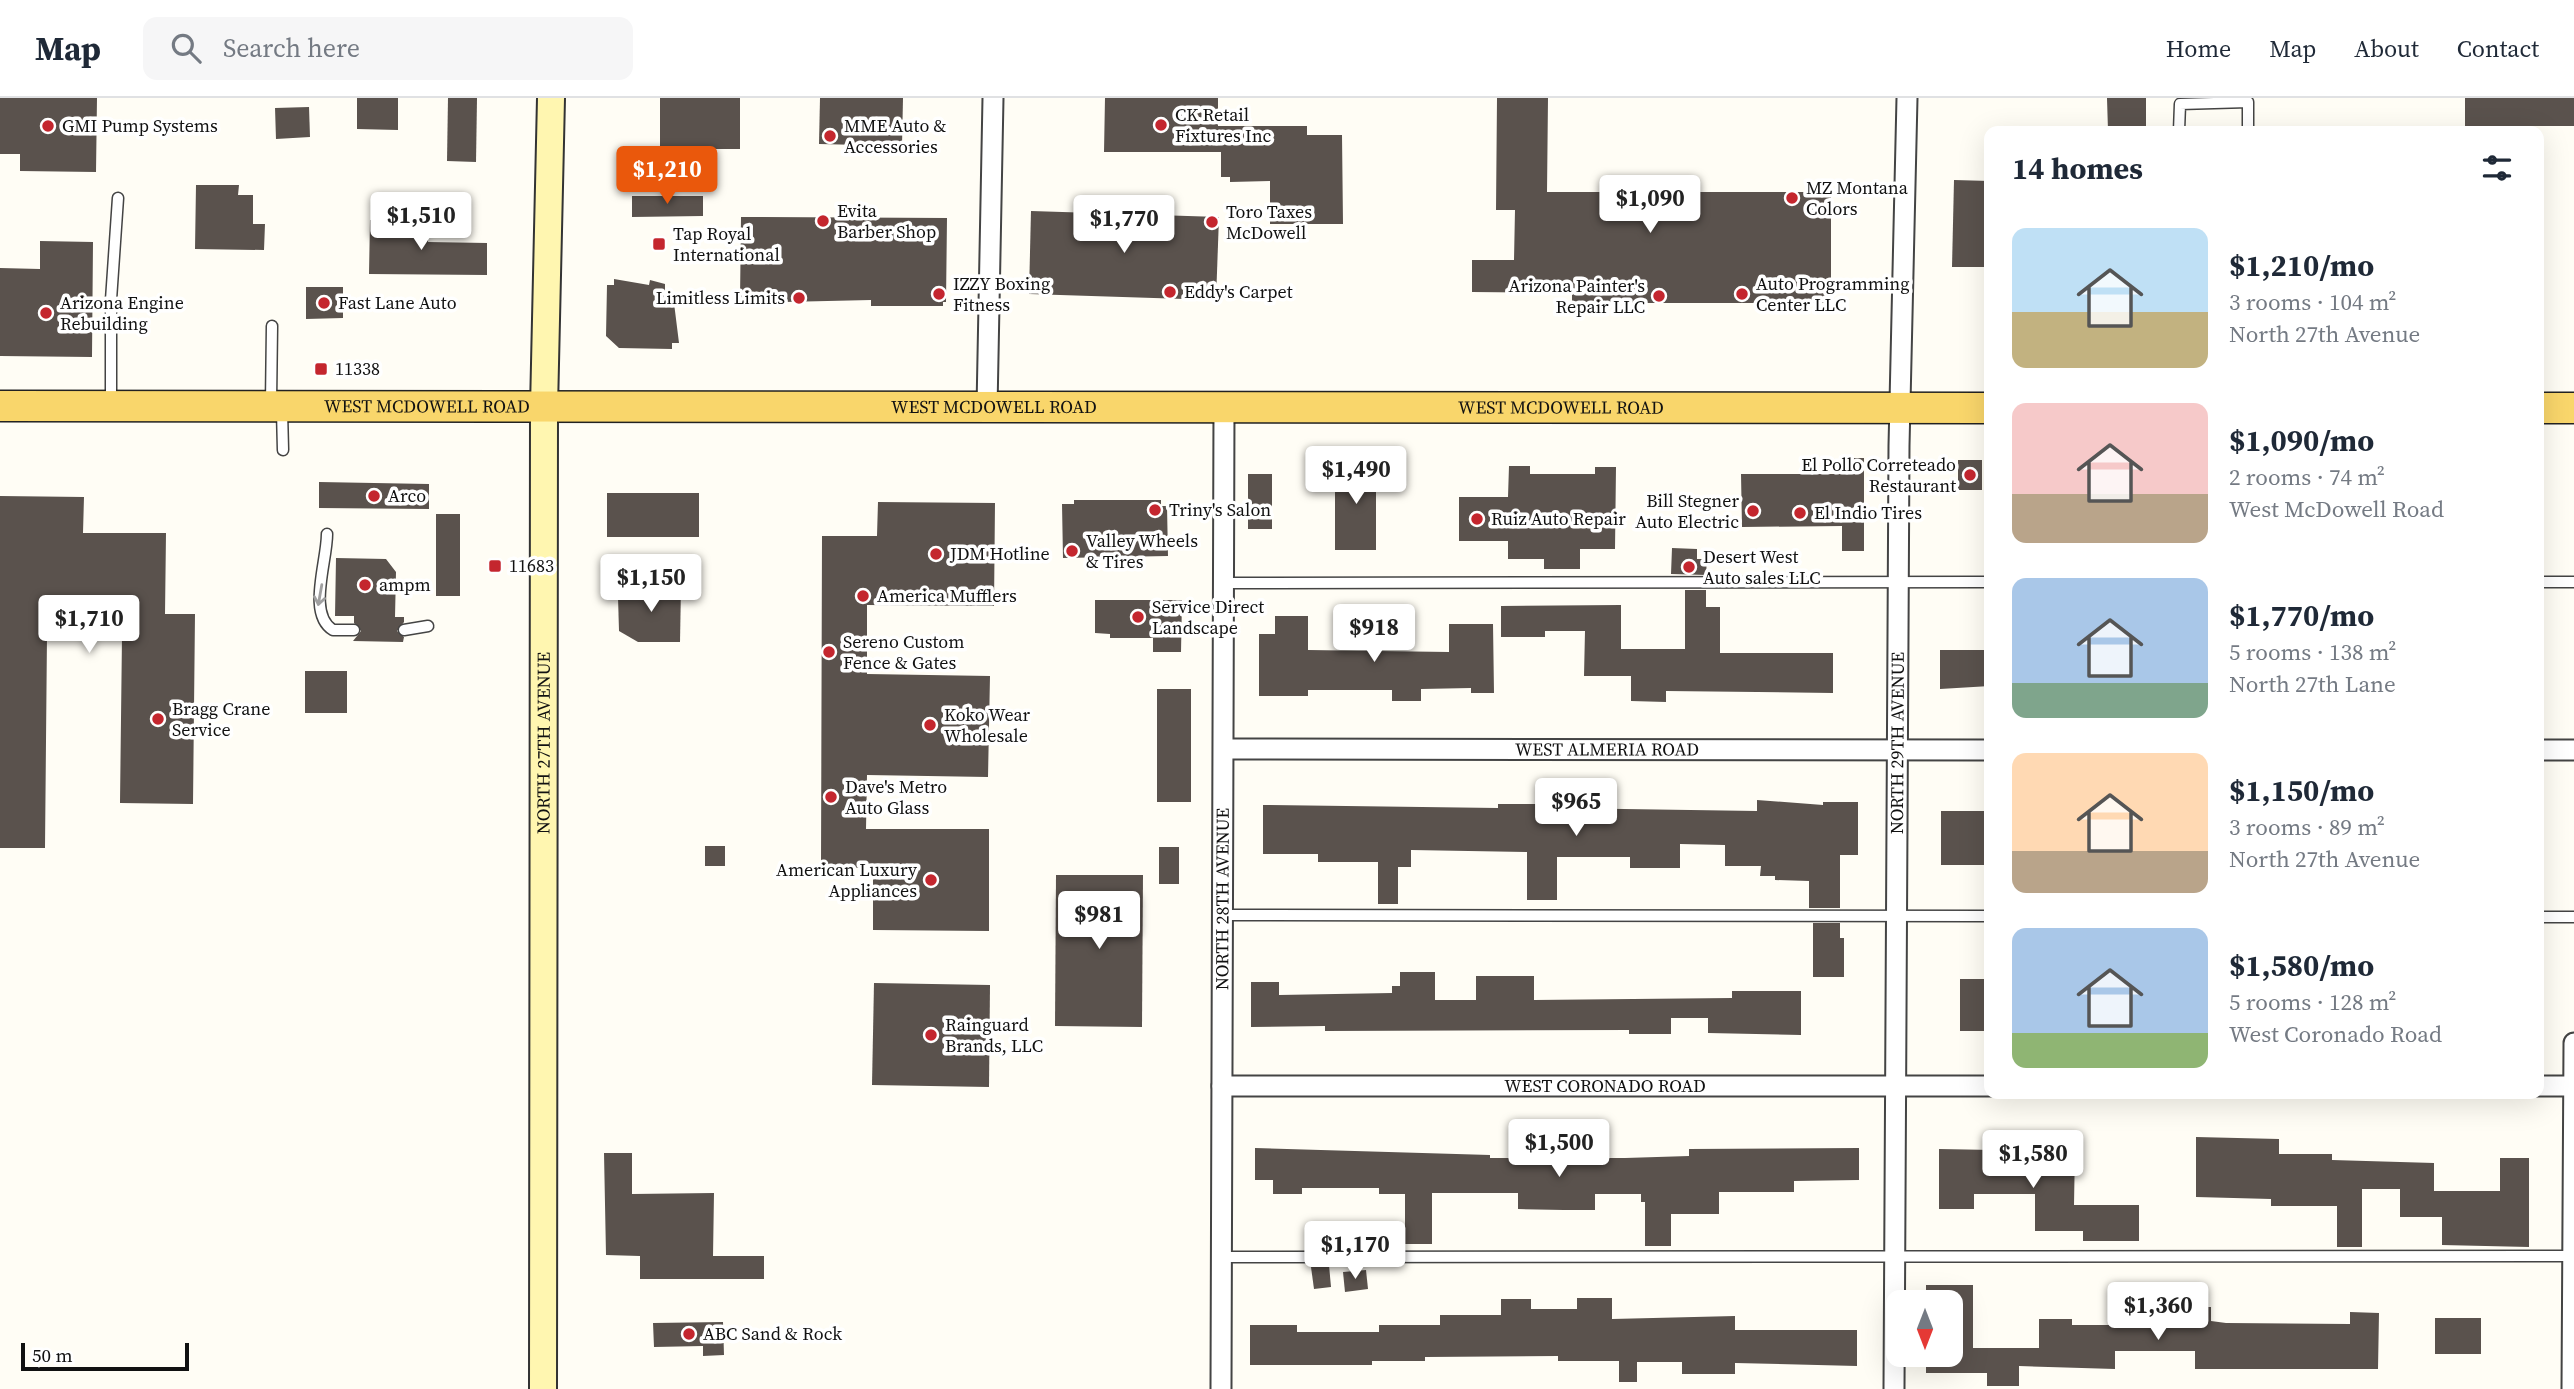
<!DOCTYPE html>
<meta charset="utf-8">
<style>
:root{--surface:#fff;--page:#f6f6f7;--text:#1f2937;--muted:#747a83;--line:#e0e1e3;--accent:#ea580c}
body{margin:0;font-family:"Source Serif 4",serif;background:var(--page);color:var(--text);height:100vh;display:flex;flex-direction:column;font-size:26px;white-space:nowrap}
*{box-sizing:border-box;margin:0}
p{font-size:23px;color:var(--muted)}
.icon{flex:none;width:38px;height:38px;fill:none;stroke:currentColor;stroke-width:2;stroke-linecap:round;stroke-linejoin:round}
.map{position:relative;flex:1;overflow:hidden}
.side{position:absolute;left:1984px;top:28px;width:560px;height:973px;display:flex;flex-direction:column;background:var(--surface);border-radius:14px;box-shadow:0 7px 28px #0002}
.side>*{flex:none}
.needle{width:46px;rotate:180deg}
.tools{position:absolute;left:1886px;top:1192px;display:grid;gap:14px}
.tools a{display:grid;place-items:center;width:77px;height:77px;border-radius:14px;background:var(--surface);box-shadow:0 7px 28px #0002;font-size:35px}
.scale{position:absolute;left:21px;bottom:18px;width:168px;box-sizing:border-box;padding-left:7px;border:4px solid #111;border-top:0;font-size:19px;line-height:24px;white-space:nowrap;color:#111;-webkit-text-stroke:5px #fff;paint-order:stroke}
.price{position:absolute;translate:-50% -60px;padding:0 16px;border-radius:7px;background:#fff;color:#222;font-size:23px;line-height:46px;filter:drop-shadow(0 2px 4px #0008)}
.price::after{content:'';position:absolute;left:50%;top:42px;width:21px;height:16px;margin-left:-10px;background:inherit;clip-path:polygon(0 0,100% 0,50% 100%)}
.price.active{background:var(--accent);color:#fff}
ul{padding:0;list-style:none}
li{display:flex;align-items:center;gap:21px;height:175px;padding:0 28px}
li span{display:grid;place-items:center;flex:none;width:196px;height:140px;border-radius:14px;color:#555}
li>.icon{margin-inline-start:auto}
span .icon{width:84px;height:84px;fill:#fffc;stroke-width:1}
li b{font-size:30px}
h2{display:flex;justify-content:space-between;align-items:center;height:84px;padding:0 28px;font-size:30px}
header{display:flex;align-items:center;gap:42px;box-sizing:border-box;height:98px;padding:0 35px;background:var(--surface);border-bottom:2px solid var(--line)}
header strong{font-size:33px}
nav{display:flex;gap:38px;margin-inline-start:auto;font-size:24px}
.search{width:490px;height:63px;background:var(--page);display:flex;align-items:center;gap:18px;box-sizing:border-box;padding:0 24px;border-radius:14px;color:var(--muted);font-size:26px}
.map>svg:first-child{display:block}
</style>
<header>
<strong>Map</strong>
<div class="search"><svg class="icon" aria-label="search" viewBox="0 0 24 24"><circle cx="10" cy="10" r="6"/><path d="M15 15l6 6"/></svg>Search here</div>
<nav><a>Home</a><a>Map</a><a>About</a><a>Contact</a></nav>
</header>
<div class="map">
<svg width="2574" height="1291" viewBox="0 0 2574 1291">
<rect width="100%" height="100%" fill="#fffdf5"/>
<g fill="#5a524d">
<path d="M0 0H97L96 74 20 73V56H0Z"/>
<path d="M357 0H398V32L357 31Z"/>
<path d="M448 0H477L476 64 447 63Z"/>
<rect x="660" y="0" width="80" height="51"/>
<path d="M820 0H903L902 48 819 46Z"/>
<path d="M1105 0H1218V28H1307V37H1342L1343 126H1270V83L1230 84V79H1221V54H1104Z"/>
<path d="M1497 0H1548L1547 94H1831V205H1572V195L1472 194V162H1514L1515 112H1496Z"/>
<path d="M2107 0H2146V33H2108Z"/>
<rect x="2465" y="0" width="109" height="28"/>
<path d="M309 9 310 39 276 41 275 10Z"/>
<path d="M1954 82 1990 83V169H1952Z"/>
<path d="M196 87H239L238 97H253V126H265L264 152 195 151Z"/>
<path d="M632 98H703V118L632 119Z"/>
<path d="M1031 113 1219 119 1216 202 1029 196Z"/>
<path d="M741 119 947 120 946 204H943V208H871V202L745 205 740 202Z"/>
<path d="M370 122 428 123V144L487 145V177L369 176Z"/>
<path d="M40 143 93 144 92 259 0 258V170L40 171Z"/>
<path d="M614 181 649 187 650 182 665 186V196L673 197 679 245H672V251L619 250 606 238 607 187H614Z"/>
<path d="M306 189H343V220L306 221Z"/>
<path d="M1841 360H1864V453H1842V428L1742 429 1741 376H1841Z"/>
<rect x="1958" y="362" width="24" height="30"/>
<rect x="1335" y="365" width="41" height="87"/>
<path d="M1509 368H1530V376H1595V369H1616L1615 451H1580V471H1544V461H1508V443H1459V399H1508Z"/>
<rect x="1248" y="376" width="24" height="55"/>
<path d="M319 384 429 386V411L319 410Z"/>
<rect x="607" y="395" width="92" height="44"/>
<path d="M0 398 84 399 83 435H166L165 516H195L193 706 120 705 122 538 47 537 45 750H0Z"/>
<path d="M1074 402H1161V408H1167L1168 458 1063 460 1062 406H1074Z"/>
<path d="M878 404 995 405 994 508 867 507V576L990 578 988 679 867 677 866 731H989V833L873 832V770L821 769 822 438H877Z"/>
<rect x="436" y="416" width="24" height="82"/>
<path d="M1672 450 1697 451V461H1707L1706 477 1671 476Z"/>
<path d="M336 460 386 461 396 474 395 519H404V524L397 533 404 539 403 544 353 543 361 533 354 525V518H335Z"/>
<path d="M635 488H681L680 544H638L619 533 618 499Z"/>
<path d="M1685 492H1706V509H1720V555H1833V595L1666 593V604L1631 603V578H1584L1585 533H1545V539H1501V508L1621 507V551H1685Z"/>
<path d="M1095 502H1182L1181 554H1153V540H1110V536L1095 535Z"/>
<path d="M1275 518H1308V552L1449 554V526H1493L1494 595H1471V590L1421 591V603H1392V592H1308V598H1259V536H1275Z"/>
<path d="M1940 552H1990V588L1940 591Z"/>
<rect x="305" y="573" width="42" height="42"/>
<rect x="1157" y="591" width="34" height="113"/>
<path d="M1757 702 1823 707V704H1858V757H1840V810H1809V783L1775 782V778H1760L1761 768H1725V747L1680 746V770H1630V759H1557V802H1527V754L1411 752V769H1398V806H1378V764H1318V756H1263V707L1498 710V706H1557V710L1757 713Z"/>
<rect x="1941" y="713" width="49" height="54"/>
<rect x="705" y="748" width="20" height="20"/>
<rect x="1159" y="749" width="20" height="37"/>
<path d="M1056 777H1143L1142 929 1055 928Z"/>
<path d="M1813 825H1840V840H1844V879H1813Z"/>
<path d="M1400 874H1435V902H1476V878H1534V902L1732 900V893H1801V937L1708 935V920H1671V936H1629V932L1325 933V928L1251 929V884H1279V897L1392 895V888H1400Z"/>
<rect x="1960" y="881" width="30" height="52"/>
<path d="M874 885 990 887 989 989 872 987Z"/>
<path d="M2196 1039 2279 1041V1056H2332V1062L2434 1065V1093H2500V1060H2529V1149L2442 1147V1119H2400V1091H2362V1149H2337V1108H2271V1101L2196 1099Z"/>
<path d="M2043 1049 2075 1050 2074 1107H2139V1143H2083V1133H2035V1096H1974V1111H1939V1051L2043 1053Z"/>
<path d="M1255 1050 1490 1057V1060H1625L1689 1058V1051L1859 1050V1082L1794 1083V1094H1719V1116H1671V1148H1645V1104H1641V1096H1595V1112H1564L1518 1111V1095H1432V1146H1405V1096H1379V1090H1302V1096H1273V1082H1255Z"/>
<path d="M604 1055H632V1096L714 1095 713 1158H764V1181H640V1158L606 1157Z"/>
<path d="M1329 1167 1331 1189 1314 1191 1311 1169Z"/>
<path d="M1366 1172 1368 1191 1345 1194 1343 1174Z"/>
<path d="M1926 1187H1973V1250H2039V1221H2072V1227H2140V1206H2192V1209H2211V1223L2226 1225 2350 1226V1214L2379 1215 2378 1271H2195V1253H2115V1271L2019 1268V1288H1987V1275H1926V1256H1951V1204H1926Z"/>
<path d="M1577 1200H1612V1221L1735 1218V1232H1857V1268L1735 1265V1276H1682V1264H1637V1284H1619V1263H1558V1258L1425 1259V1263H1372V1267H1250V1227H1297V1234H1379V1227H1440V1217H1501V1201H1531V1211H1577Z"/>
<rect x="2435" y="1220" width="46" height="36"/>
<path d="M723 1224 724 1257 703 1258V1248L654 1249 653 1225Z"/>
</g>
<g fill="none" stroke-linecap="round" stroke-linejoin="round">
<g stroke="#444" stroke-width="13">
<g id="lane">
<path d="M2179 33 2180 6 2248 4V33"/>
<path d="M111 304V202L118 100"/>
<path d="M271 304 272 228"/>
<path d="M282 313 283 352"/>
<path d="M327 436C327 464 307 516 333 532H354"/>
<path d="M2539 484H2574"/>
<path d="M1225 485 1990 484"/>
<path d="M404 532 428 528"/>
<path d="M1224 817 1990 818"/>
<path d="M2539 819H2574"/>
<path d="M1222 1159 2574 1158"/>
</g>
</g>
<g stroke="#444" stroke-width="23">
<g id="street">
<path d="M987 310 993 0"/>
<path id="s1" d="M1224 651 1990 652"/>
<path d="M2539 652H2574"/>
<path id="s2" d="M1222 988H1990"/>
<path d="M2539 988H2574"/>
<path id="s3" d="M1221 1291 1224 310"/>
<path id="s4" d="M1894 1291 1899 348 1907 0"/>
<path d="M2572 1291 2574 945"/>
</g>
</g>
<g stroke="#333" stroke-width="30">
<g id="secondary">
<path id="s5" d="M543 1291 544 310 551 0"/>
</g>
</g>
<g stroke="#222" stroke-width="33">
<g id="primary">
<path id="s6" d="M0 308 1990 310"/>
<path d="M2539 310H2574"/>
</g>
</g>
<use href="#lane" stroke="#fff" stroke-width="10"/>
<use href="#street" stroke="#fff" stroke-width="19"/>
<use href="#secondary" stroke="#fff6b0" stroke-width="26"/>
<use href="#primary" stroke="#f9d66b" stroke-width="30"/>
</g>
<defs><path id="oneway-shaft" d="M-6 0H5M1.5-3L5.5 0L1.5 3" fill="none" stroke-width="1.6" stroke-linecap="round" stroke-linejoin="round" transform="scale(1.75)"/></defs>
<use stroke="#a0a0a0" href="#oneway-shaft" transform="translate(320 497) rotate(100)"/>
<g fill="#c4262e" stroke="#fff" stroke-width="2.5">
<circle cx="1161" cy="27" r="7"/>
<circle cx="48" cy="28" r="7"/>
<circle cx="830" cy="38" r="7"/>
<circle cx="1792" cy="100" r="7"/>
<circle cx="823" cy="123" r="7"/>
<circle cx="1212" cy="124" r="7"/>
<rect x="652" y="139" width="14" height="14" rx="3.5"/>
<circle cx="1170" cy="194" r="7"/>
<circle cx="939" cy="196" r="7"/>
<circle cx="1742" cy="196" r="7"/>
<circle cx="1659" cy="198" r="7"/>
<circle cx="799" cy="200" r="7"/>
<circle cx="324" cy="205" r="7"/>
<circle cx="46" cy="215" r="7"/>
<rect x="314" y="264" width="14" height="14" rx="3.5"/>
<circle cx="1970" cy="377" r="7"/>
<circle cx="374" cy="398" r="7"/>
<circle cx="1155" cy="412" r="7"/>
<circle cx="1753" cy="413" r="7"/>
<circle cx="1800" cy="415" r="7"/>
<circle cx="1477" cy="421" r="7"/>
<circle cx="1072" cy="453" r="7"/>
<circle cx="936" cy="456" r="7"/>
<rect x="488" y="461" width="14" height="14" rx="3.5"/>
<circle cx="1689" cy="469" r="7"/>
<circle cx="365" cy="487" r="7"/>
<circle cx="863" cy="498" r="7"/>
<circle cx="1138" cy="519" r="7"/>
<circle cx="829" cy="554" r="7"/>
<circle cx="158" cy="621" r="7"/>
<circle cx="930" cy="627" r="7"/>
<circle cx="831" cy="699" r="7"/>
<circle cx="931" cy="782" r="7"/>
<circle cx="931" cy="937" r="7"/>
<circle cx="689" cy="1236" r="7"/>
</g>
<g text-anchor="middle" stroke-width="7" stroke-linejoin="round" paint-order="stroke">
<g font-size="18" fill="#111" stroke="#fff" text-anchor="start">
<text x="1175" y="23">CK Retail<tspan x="1175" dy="21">Fixtures Inc</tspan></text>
<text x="62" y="34">GMI Pump Systems</text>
<text x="844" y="34">MME Auto &amp;<tspan x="844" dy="21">Accessories</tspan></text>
<text x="1806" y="96">MZ Montana<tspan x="1806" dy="21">Colors</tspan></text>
<text x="837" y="119">Evita<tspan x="837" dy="21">Barber Shop</tspan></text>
<text x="1226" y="120">Toro Taxes<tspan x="1226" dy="21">McDowell</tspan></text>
<text x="673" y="142">Tap Royal<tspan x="673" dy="21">International</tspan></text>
<text x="953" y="192">IZZY Boxing<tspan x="953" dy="21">Fitness</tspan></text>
<text x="1756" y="192">Auto Programming<tspan x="1756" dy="21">Center LLC</tspan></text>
<text x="1645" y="194" text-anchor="end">Arizona Painter's<tspan x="1645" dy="21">Repair LLC</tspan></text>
<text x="1184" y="200">Eddy's Carpet</text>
<text x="785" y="206" text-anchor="end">Limitless Limits</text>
<text x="60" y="211">Arizona Engine<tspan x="60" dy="21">Rebuilding</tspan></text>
<text x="338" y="211">Fast Lane Auto</text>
<text x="335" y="277">11338</text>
<text x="1956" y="373" text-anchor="end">El Pollo Correteado<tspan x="1956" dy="21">Restaurant</tspan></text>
<text x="388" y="404">Arco</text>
<text x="1739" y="409" text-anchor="end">Bill Stegner<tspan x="1739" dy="21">Auto Electric</tspan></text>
<text x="1169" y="418">Triny's Salon</text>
<text x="1814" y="421">El Indio Tires</text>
<text x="1491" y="427">Ruiz Auto Repair</text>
<text x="1086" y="449">Valley Wheels<tspan x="1086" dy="21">&amp; Tires</tspan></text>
<text x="950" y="462">JDM Hotline</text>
<text x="1703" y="465">Desert West<tspan x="1703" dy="21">Auto sales LLC</tspan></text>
<text x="509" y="474">11683</text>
<text x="379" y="493">ampm</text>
<text x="877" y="504">America Mufflers</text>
<text x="1152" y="515">Service Direct<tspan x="1152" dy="21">Landscape</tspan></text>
<text x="843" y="550">Sereno Custom<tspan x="843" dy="21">Fence &amp; Gates</tspan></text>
<text x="172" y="617">Bragg Crane<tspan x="172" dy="21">Service</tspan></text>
<text x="944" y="623">Koko Wear<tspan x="944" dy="21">Wholesale</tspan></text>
<text x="845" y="695">Dave's Metro<tspan x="845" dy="21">Auto Glass</tspan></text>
<text x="917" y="778" text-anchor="end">American Luxury<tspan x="917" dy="21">Appliances</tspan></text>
<text x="945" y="933">Rainguard<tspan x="945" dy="21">Brands, LLC</tspan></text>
<text x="703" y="1242">ABC Sand &amp; Rock</text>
</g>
<g font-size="18" fill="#111" stroke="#fff">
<text dy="6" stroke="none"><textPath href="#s6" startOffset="427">WEST MCDOWELL ROAD</textPath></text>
<text dy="6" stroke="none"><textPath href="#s6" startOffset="994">WEST MCDOWELL ROAD</textPath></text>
<text dy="6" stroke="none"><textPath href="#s6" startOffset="1561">WEST MCDOWELL ROAD</textPath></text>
<text dy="6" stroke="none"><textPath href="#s5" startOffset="646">NORTH 27TH AVENUE</textPath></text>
<text dy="6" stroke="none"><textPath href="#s4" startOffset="646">NORTH 29TH AVENUE</textPath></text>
<text dy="6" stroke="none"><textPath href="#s1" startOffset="383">WEST ALMERIA ROAD</textPath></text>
<text dy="6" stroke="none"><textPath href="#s3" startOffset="490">NORTH 28TH AVENUE</textPath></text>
<text dy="6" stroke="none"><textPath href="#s2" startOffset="383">WEST CORONADO ROAD</textPath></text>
</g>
</g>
</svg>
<div class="tools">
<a><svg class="needle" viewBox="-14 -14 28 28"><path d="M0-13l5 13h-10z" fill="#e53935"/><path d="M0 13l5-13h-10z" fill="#747a83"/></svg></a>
</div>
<div class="scale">50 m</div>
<b class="price active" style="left:667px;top:108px">$1,210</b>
<b class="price" style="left:1650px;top:137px">$1,090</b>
<b class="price" style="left:421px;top:154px">$1,510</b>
<b class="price" style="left:1124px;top:157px">$1,770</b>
<b class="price" style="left:1356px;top:408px">$1,490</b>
<b class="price" style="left:651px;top:516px">$1,150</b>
<b class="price" style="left:89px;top:557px">$1,710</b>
<b class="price" style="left:1374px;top:566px">$918</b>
<b class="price" style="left:1576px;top:740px">$965</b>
<b class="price" style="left:1099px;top:853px">$981</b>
<b class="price" style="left:1559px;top:1081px">$1,500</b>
<b class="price" style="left:2033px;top:1092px">$1,580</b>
<b class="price" style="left:1355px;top:1183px">$1,170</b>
<b class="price" style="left:2158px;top:1244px">$1,360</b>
<section class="side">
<h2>14 homes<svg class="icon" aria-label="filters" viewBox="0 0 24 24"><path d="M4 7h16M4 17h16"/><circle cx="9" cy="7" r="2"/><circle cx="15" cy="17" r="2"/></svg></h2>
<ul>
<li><span style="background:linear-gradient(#bfe0f5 60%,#c2b280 0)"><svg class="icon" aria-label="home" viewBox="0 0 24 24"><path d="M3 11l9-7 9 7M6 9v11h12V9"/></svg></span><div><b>$1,210/mo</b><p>3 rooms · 104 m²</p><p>North 27th Avenue</p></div></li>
<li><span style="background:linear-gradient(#f6c9c9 65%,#b9a48a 0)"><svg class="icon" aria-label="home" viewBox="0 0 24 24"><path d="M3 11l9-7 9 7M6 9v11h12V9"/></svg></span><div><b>$1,090/mo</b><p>2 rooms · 74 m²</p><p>West McDowell Road</p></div></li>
<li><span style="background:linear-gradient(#a9c7e8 75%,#7fa58c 0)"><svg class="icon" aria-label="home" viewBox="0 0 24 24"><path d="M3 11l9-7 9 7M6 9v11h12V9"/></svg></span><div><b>$1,770/mo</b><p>5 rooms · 138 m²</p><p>North 27th Lane</p></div></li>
<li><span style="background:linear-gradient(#ffd9b3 70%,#b9a48a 0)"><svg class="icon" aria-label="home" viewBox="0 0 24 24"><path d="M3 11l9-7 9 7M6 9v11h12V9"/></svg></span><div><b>$1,150/mo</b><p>3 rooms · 89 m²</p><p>North 27th Avenue</p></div></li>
<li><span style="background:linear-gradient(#a9c7e8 75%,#8fb573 0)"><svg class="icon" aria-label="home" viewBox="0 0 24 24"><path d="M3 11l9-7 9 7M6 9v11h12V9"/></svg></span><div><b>$1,580/mo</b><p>5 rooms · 128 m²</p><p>West Coronado Road</p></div></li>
</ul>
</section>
</div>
